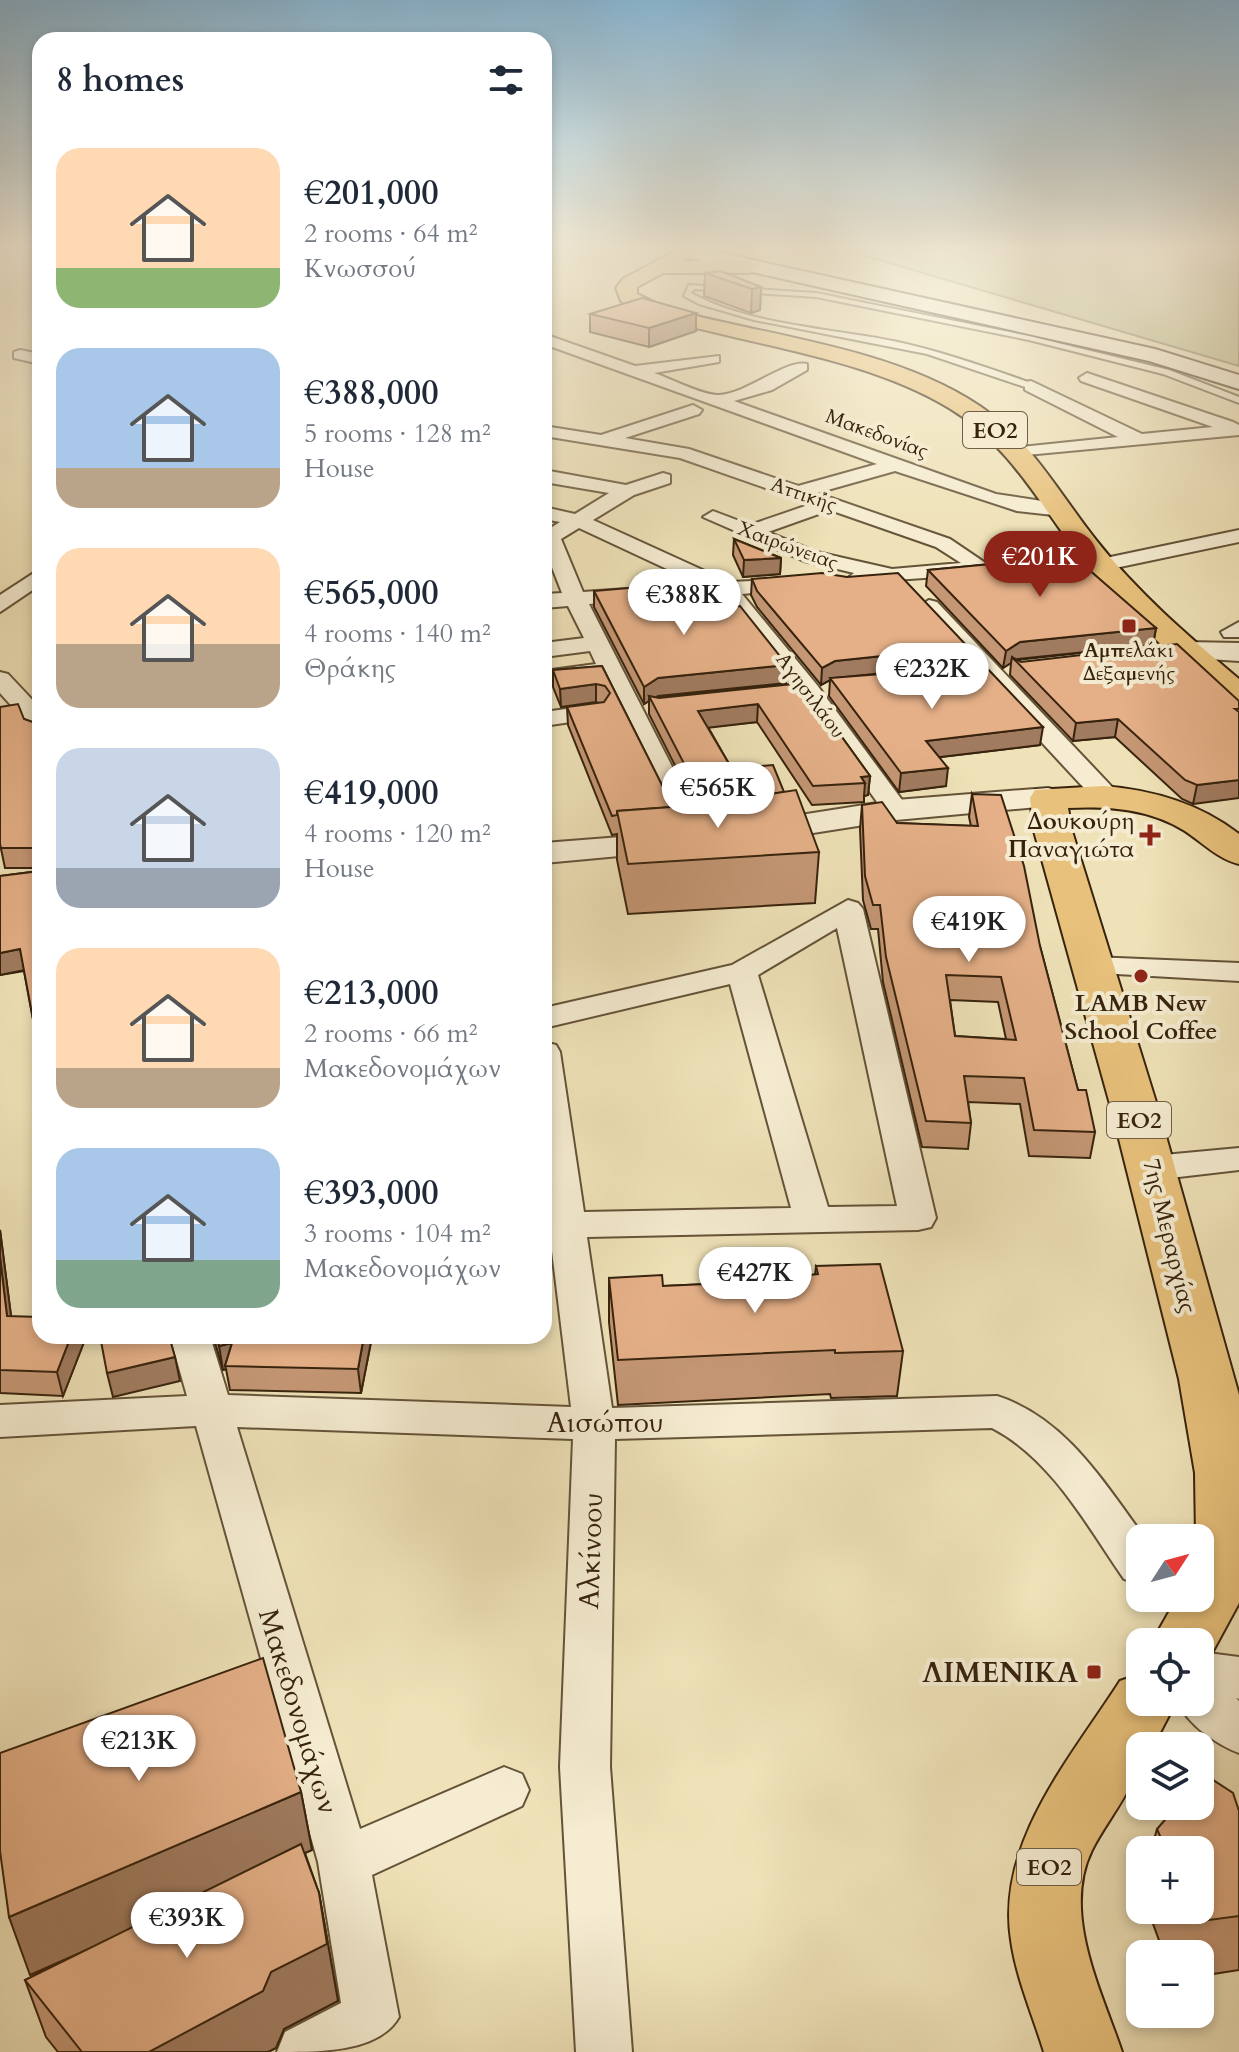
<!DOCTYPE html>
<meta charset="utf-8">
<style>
:root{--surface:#fff;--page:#f2f2f3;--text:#1f2937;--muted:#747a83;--accent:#8f2418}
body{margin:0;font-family:Cardo,serif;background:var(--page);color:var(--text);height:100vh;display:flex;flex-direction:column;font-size:30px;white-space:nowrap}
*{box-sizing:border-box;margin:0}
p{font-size:26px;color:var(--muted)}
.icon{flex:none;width:44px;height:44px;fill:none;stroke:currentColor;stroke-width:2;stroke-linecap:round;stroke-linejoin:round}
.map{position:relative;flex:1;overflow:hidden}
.side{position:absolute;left:32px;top:32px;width:520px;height:1312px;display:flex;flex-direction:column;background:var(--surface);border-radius:24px;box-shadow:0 4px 12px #0003}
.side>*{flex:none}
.needle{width:52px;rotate:54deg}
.buttons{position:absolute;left:1126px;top:1524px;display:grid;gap:16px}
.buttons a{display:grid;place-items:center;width:88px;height:88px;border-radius:16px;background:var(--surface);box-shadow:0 4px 12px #0003;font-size:40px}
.price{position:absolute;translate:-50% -68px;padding:0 18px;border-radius:28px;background:#fff;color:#222;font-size:26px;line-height:52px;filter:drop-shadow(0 2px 4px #0008)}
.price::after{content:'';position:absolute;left:50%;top:48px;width:24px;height:18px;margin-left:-12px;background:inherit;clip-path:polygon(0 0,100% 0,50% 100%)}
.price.selected{background:var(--accent);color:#fff}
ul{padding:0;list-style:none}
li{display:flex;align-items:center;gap:24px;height:200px;padding:0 24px}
li span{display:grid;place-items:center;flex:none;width:224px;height:160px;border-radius:24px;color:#555}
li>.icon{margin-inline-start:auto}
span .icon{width:96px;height:96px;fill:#fffc;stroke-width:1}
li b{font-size:34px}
h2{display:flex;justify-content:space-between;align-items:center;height:96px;padding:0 24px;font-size:34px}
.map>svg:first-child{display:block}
</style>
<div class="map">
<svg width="1239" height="2052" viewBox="0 0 1239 2052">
<rect width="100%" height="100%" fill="#efe2b8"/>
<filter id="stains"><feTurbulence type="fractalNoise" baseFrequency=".0025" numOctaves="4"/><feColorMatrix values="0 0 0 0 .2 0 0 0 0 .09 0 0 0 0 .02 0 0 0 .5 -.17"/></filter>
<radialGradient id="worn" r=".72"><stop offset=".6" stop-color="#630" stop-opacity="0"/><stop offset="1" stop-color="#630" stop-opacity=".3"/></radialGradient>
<path fill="#bfc28b" stroke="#7b724c" stroke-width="2" d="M845 250H1239V366Z"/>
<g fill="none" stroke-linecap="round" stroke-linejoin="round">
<g stroke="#655338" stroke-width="4">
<path id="service" d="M689 285 816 293 1029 336 1169 370 1239 397V403L1163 374 1029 340 816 297 694 289 691 293C749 325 829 328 893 341 941 351 988 368 1034 384L1035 386 1031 389 927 354 754 320 699 304 684 296Z"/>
</g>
<g stroke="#655338" stroke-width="4">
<g id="minor">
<path d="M544 334 635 366 719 356V362L654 373C669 378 704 396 719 395 746 394 786 359 807 364V370L772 390 734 401 996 494 1062 504 1072 510 1062 516 1017 511 895 471 817 493 950 539 987 564 968 575 851 583 848 578 854 573 804 561 703 517 713 511 750 525 811 504 680 458 544 436V426L601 435 693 405 702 410 699 414 625 438 689 449 798 486 877 464 544 344ZM830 510 936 547 961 563 892 569 817 552 768 532Z"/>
<path d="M20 350 40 354V364L14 358V352Z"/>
<path d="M1087 373 1233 422 1239 425V435L1015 456 1012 452 1021 447 1118 437 1025 390V382L1031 381 1142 434 1213 427 1081 381 1079 378Z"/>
<path d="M544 470 626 485 663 473 670 475V483L634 495 593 520 729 582 800 579 803 584 800 589 742 594 817 685 905 804 909 810 905 816H887L801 695 721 595 589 604 710 841 706 847H686L602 676 544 685V671L596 664 590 651 544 657V643L584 638 568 606 544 608V594L562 593 544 547V532L560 522 544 519V507L575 514 609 493 544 482ZM579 528 699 584 583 592 561 539Z"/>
<path d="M1239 530V542L1101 571 1091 565 1101 559Z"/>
<path d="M40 569V585L0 612V595Z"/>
<path d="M929 600 937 602 1114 789 1118 795 1114 801H1096L921 612 918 607Z"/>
<path d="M1239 622V637H1224L1221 632Z"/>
<path d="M0 672 8 674 40 708V739L31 737 25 721 0 693Z"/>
<path d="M595 705 604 707 607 712 604 717 544 726V712Z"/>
<path d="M848 900 858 903 863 909 936 1218 931 1227 918 1230 587 1237 612 1408 997 1396C1066 1418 1104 1483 1145 1538H1140V1585L1124 1579C1087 1526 1052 1459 992 1428L615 1439 610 1767 632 2052H576L560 1767 573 1439 237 1427 360 1829 504 1767 522 1774 529 1790 522 1806 372 1875 399 2017C379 2052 322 2052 277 2052L285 2032 341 2003 318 1862 196 1426 0 1437V1405L187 1396 170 1336H210L228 1395 571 1407 544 1185V1042L556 1045 560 1052 584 1212 791 1208 730 984 544 1028V1008L732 965ZM837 928 897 1206 828 1207 758 975Z"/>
<path d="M1093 957 1239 963V981L1082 972 1078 966 1082 960Z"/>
<path d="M1239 1148V1170L1153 1180 1140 1176 1135 1168 1140 1160 1153 1156Z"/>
<path d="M1200 1652 1239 1657V1699L1236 1698 1239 1701V1753C1216 1744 1188 1725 1178 1702H1200Z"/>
</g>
</g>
<g stroke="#655338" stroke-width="4">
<g id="tertiary">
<path d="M1187 642 1239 643V661L1177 657 1173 651 1177 645Z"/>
<path d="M1048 788 1060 791 1065 798 1060 805 896 820 755 842 743 839 738 832 743 825 755 822 896 800Z"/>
<path d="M672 833 684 836 689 843 684 850 544 863V843Z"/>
</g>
</g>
<g stroke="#37230d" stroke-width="4">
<path id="secondary" d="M682 250H708L1155 349 1239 375V389L1149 361 690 258 683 256Z"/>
</g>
<g stroke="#37230d" stroke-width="4">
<g id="primary">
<path d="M677 250H700L684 261H749L759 267 749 273H663L637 287V294L669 309C771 337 905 349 991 414 1035 448 1062 497 1096 540 1137 592 1188 636 1239 679V706L1227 703C1180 662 1132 621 1092 572 1045 515 1014 447 949 408 880 366 791 351 713 332 681 324 649 320 621 301L616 288 623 279Z"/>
<path d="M1103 786C1153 790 1199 803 1239 834V864C1218 859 1203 843 1185 831 1150 809 1109 806 1068 808L1072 831 1160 1115 1239 1395V1603L1207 1662 1200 1664V1642H1152L1177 1598H1200V1538H1196L1195 1473 1179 1379 1113 1115 1034 831 1030 798 1035 790Z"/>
<path d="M1140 1674V1702H1176L1153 1746H1140C1140 1785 1109 1816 1092 1850 1061 1913 1102 1992 1122 2052H1044C1033 2016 1016 1977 1011 1940 996 1843 1070 1759 1120 1681Z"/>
</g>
</g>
<use href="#service" fill="#f5ecd1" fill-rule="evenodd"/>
<use href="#minor" fill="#f5ecd1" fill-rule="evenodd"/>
<use href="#tertiary" fill="#f5ecd1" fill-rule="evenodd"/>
<use href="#secondary" fill="#f5ecd1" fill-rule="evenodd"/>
<use href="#primary" fill="#e8c17c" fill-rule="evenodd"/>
</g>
<g fill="#c59775" stroke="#37230d" stroke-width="2" fill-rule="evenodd">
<path d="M705 273 761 287 760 310 751 313 704 296Z"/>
<path d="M696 313V331L649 347 590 332V314Z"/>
<path d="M734 539 781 558 780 574 743 577 733 555Z"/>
<path d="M1025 551 1156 628 1153 645 1017 660 1021 662 1239 701 1193 804 1182 799 1115 737 1073 741 1010 675 1011 663 1003 668 926 586 928 570 1024 561Z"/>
<path d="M752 579 968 647 966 665 843 677 1040 745 940 757 946 786 899 792 829 696 830 680 821 685 757 607 751 595Z"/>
<path d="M594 591 665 612 787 665 786 683 658 696 655 697 803 683 870 776 868 795 864 796V802L812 805 757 722 708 727 732 769 784 792 819 852 815 903 628 914 617 860V834L612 835 568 725 567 707 599 703 596 702 561 707 553 687V670L602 666 673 807 695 805 649 714V701L644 704 594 607Z"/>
<path d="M24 719 35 723 39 720 40 1057 24 971 0 975V876L39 871 38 868H5L0 844Z"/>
<path d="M972 794 1040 946 1078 1090 1095 1132 1090 1158 1029 1156 1020 1104 968 1102 971 1123 968 1149 922 1147 883 982 878 929H871L863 900 860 829 862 805 897 823 971 826 969 817ZM950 1000 998 1002 1006 1039 955 1036Z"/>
<path d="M0 1230 11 1316 40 1336H82L84 1342 63 1396 0 1393Z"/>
<path d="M816 1266 903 1351 897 1396 831 1398 830 1394 618 1405 609 1322V1278L663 1286 729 1283 815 1275Z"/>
<path d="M213 1336H370L371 1342 361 1393 230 1390 226 1369 223 1370Z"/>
<path d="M301 1792 312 1850 305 1853 319 1893 338 2001 284 2029 276 2048 268 2052H58L46 2037 25 1980 83 1952 30 1975Z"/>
<path d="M1239 1811V1970L1200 1976V1954H1164L1148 1910H1200V1850H1151L1157 1829Z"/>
</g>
<g fill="#a07b5f" stroke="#37230d" stroke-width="2">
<path d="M761 287 760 310 751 313 752 289Z"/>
<path d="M696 313V331L649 347V328Z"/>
<path d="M781 558 780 574 743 577 744 560Z"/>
<path d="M1156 628 1153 645 1018 659 1015 660 1012 657 1011 663 1003 668 1006 651 1020 642Z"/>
<path d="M968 647 966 665 834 678 821 685 822 668 835 661Z"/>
<path d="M787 665 786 683 658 696 651 700 649 696V701L644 704V687L658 678Z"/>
<path d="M596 684V702L561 707 560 689Z"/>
<path d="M758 704 757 722 697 729 698 711Z"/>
<path d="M1118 719 1115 737 1073 741 1076 723Z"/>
<path d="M1043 727 1040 745 924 759 926 741Z"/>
<path d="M948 768 946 786 899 792 901 773Z"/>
<path d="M870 776 868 795 864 796 865 783 861 777Z"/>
<path d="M1239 780V798L1193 804 1197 785Z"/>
<path d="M20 949 25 970 0 975V953Z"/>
<path d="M0 1230 14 1339 7 1316 0 1257Z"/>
<path d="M71 1336H82L84 1342 63 1396 57 1372Z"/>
<path d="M364 1336H370L371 1342 361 1393 358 1369Z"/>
<path d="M232 1343 225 1366 226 1369 223 1370 219 1346Z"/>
<path d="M175 1357 180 1381 113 1397 107 1373Z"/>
<path d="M301 1792 312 1850 30 1975 9 1917Z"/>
<path d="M319 1893 338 2001 284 2029 276 2048 268 2052H149L271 1972Z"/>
</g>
<g fill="#e5b088" stroke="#37230d" stroke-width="2" fill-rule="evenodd">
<path d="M721 271 761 287 752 289 705 273Z"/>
<path d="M642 298 696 313 649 328 590 314Z"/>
<path d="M734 539 781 558 744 560Z"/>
<path d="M1064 548 1156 628 1020 642 1006 651 928 570 1034 560 1025 551Z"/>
<path d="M822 573 847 577 898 573 968 647 835 661 822 668 757 591 752 579Z"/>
<path d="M652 586 665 612 740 606 787 665 658 678 644 687 594 591Z"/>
<path d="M1177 644 1239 701V709H1235L1239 712V780L1197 785 1185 780 1118 719 1076 723 1012 657 1021 662Z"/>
<path d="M602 666 673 807 617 811V815L612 816 567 707 604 702 610 693 605 686 596 684 560 689 553 670Z"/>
<path d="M985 666 1043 727 926 741 948 768 901 773 830 678Z"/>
<path d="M803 683 870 776 861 777 865 783 813 786 758 704 698 711 732 769 773 765 784 792 705 804 649 696 659 698Z"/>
<path d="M18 704 24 719 35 723 39 720 40 708V1057L20 949 0 953V876L39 871 38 848H1L0 844V707Z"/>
<path d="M796 790 819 852 628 864 617 811 698 805Z"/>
<path d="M972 794 1001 795 1024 866 1040 946 1078 1090H1086L1095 1132 1034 1130 1024 1078 964 1076 971 1123 926 1121 886 957 880 905H873L865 876 862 805 882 802 897 823 978 826ZM946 975 1001 977 1016 1040 955 1036Z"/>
<path d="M0 1257 7 1316 40 1317V1336H71L57 1372 0 1370Z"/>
<path d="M880 1264 903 1351 835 1353V1350L618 1360 609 1278 662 1275 663 1286 729 1283 818 1274 816 1266Z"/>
<path d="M100 1336H169L175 1357 107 1373Z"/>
<path d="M216 1336H364L358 1369 225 1366 232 1343 219 1346Z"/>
<path d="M263 1658 301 1792 9 1917 0 1851V1753Z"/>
<path d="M1204 1774 1233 1793 1239 1811V1916L1194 1922 1189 1910H1200V1850H1166L1157 1829 1177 1806H1200V1780Z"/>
<path d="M301 1844 319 1893 327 1944 271 1972 263 1991 149 2052H82L25 1980Z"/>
</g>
<linearGradient id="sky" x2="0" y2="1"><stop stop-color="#89b7d4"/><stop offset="0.46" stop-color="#f8f2df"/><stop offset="1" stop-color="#f8f2df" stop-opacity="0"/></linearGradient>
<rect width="1239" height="538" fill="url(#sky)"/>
<g fill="#8f2418" stroke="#f5ecd1" stroke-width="3">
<rect x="1121" y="618" width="16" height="16" rx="4"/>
<path d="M1146 823h8v8h8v8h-8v8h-8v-8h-8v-8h8z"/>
<circle cx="1141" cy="976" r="8"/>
<rect x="1086" y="1664" width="16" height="16" rx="4"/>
</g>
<g text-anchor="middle" stroke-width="8" stroke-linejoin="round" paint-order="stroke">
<g font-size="20" fill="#37230d" stroke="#f5ecd1">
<text transform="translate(877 433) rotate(20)" y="7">Μακεδονίας</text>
<text transform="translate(804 494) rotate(19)" y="7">Αττικής</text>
<text transform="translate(788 545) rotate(20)" y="7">Χαιρώνειας</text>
<text transform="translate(811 695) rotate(53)" y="7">Αγησιλάου</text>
</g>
<g font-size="20" font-weight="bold" fill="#37230d" stroke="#f5ecd1">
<text x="1129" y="657">Αμπελάκι<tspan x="1129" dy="23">Δεξαμενής</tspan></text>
</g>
<g fill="#f5ecd1" stroke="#705f48" stroke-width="2">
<rect x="963" y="412" width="64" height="36" rx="6"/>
<rect x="1107" y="1102" width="64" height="36" rx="6"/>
<rect x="1017" y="1849" width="64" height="36" rx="6"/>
</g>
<g font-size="22" font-weight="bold" fill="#37230d">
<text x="995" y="438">ΕΟ2</text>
<text x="1139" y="1128">ΕΟ2</text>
<text x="1049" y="1875">ΕΟ2</text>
</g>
<g font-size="24" font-weight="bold" fill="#37230d" stroke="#f5ecd1" text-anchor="end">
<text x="1134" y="829">Δουκούρη<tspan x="1134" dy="28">Παναγιώτα</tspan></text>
<text x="1141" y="1011" text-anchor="middle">LAMB New<tspan x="1141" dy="28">School Coffee</tspan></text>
</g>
<g font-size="24" fill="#37230d" stroke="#f5ecd1">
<text transform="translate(1170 1236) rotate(76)" y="8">7ης Μεραρχίας</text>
</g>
<g font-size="28" fill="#37230d" stroke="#f5ecd1">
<text x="605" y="1432">Αισώπου</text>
<text transform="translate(590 1551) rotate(-88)" y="10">Αλκίνοου</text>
<text transform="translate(299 1711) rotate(73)" y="10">Μακεδονομάχων</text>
</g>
<g font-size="28" font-weight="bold" fill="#37230d" stroke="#f5ecd1" text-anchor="end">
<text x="1078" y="1682">ΛΙΜΕΝΙΚΑ</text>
</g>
</g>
<rect width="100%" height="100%" filter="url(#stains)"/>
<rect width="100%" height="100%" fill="url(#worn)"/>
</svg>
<div class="buttons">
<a><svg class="needle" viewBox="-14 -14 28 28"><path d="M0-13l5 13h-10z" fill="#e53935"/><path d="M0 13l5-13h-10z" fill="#747a83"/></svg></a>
<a><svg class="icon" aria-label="locate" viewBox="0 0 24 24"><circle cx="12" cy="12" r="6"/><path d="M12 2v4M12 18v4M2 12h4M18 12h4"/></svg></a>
<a><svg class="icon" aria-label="layers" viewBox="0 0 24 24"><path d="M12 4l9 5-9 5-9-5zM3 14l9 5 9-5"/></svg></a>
<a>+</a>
<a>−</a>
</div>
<b class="price selected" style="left:1040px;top:599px">€201K</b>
<b class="price" style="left:684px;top:637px">€388K</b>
<b class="price" style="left:932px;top:711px">€232K</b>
<b class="price" style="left:718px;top:830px">€565K</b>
<b class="price" style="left:969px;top:964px">€419K</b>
<b class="price" style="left:755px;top:1315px">€427K</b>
<b class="price" style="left:139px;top:1783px">€213K</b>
<b class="price" style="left:187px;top:1960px">€393K</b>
<section class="side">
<h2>8 homes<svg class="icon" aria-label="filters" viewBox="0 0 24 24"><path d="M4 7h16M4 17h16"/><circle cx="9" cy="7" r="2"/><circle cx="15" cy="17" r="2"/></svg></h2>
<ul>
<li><span style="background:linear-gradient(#ffd9b3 75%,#8fb573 0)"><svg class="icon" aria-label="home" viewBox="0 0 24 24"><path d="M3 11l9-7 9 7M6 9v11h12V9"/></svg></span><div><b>€201,000</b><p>2 rooms · 64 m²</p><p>Κνωσσού</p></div></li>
<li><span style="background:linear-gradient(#a9c7e8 75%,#b9a48a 0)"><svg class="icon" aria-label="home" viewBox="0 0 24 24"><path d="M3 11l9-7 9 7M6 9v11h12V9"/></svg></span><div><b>€388,000</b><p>5 rooms · 128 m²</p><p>House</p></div></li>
<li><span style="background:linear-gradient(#ffd9b3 60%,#b9a48a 0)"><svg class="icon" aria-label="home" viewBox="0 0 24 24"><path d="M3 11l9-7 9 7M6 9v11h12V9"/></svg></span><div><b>€565,000</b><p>4 rooms · 140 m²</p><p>Θράκης</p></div></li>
<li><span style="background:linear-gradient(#c9d6e8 75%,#9aa5b1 0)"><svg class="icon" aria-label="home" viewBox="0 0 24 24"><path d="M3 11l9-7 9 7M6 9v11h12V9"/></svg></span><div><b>€419,000</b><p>4 rooms · 120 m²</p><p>House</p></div></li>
<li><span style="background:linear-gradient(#ffd9b3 75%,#b9a48a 0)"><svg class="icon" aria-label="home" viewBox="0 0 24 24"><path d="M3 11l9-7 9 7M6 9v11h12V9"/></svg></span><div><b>€213,000</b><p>2 rooms · 66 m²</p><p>Μακεδονομάχων</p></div></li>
<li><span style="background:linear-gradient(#a9c7e8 70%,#7fa58c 0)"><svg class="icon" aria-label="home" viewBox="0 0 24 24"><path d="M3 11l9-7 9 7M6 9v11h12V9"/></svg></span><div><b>€393,000</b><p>3 rooms · 104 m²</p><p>Μακεδονομάχων</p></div></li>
</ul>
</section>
</div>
